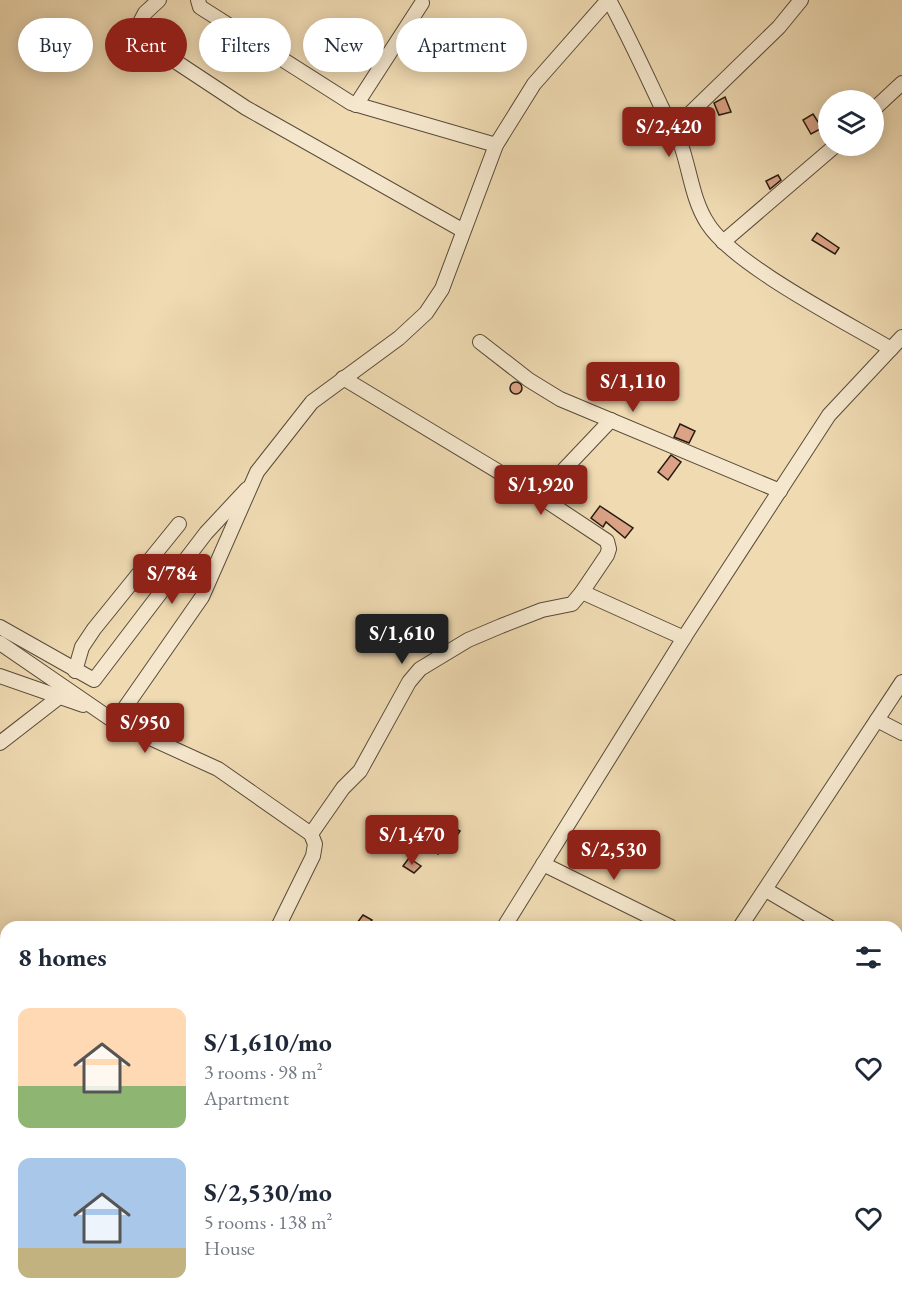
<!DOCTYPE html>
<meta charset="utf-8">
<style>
:root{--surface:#fff;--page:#f6f6f7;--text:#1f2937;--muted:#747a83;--accent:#8f2418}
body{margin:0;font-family:"EB Garamond",serif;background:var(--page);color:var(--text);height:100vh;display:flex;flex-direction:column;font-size:22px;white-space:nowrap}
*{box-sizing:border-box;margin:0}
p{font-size:20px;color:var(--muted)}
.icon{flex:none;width:33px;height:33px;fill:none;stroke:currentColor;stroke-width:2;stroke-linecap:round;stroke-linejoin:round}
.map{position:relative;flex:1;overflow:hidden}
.side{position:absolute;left:0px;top:921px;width:903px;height:386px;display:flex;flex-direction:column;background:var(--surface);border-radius:18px 18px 0 0;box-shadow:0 3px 15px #0003}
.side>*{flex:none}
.top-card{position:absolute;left:18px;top:18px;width:600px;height:54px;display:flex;gap:12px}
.tools{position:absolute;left:818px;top:90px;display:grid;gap:12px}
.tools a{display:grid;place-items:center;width:66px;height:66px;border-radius:50%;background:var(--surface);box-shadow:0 3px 15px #0003;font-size:30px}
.price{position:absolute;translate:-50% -51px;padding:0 14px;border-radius:6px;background:var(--accent);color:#fff;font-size:20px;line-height:39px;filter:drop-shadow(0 2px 3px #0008)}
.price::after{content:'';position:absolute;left:50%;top:36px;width:18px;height:14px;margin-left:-9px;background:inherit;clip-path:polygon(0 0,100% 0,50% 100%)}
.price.current{background:#222;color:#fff}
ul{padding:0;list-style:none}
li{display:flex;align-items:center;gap:18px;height:150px;padding:0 18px}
li span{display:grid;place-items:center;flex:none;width:168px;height:120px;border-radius:12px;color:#555}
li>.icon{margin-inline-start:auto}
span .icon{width:72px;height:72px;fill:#fffc;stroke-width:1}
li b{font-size:26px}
h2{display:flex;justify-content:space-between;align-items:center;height:72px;padding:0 18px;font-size:26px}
.tag{padding:0 21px;border-radius:27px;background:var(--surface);box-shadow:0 3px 15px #0003;font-size:21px;line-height:54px}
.tag.current{background:var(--accent);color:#fff}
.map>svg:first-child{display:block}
</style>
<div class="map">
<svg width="902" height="1306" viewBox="0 0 902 1306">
<rect width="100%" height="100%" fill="#efdab2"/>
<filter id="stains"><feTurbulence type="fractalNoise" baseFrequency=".00333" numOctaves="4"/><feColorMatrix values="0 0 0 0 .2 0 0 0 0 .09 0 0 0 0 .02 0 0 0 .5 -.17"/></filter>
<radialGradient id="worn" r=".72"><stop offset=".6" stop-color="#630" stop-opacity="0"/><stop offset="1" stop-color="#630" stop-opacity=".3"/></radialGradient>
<g fill="#dba285" stroke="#251b10" stroke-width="1.5">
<path d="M725 97 731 112 719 115 714 103Z"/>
<path d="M813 114 822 128 811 134 803 120Z"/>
<path d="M778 175 781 180 770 189 766 181Z"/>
<path d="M817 233 839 248 835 254 812 240Z"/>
<circle cx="516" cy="388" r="6"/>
<path d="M680 424 695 431 689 443 674 437Z"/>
<path d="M671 455 681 462 668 480 658 472Z"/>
<path d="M600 506 633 528 625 538 606 522 603 527 591 518Z"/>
<path d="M411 819 439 835 448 824 460 831 454 840 450 838 438 854 402 832Z"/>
<path d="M409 858 421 866 414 873 403 866Z"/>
<path d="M363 915 372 920 367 927H354Z"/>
</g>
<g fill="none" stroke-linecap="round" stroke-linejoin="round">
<g stroke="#584b38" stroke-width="16">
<g id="street">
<path d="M159 0 145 13 134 34 246 108 462 230"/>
<path d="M198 0 200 7 351 103 496 145"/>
<path d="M609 0C628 35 644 70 661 106 667 119 675 129 680 142 690 169 692 200 708 224 734 265 846 322 891 349"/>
<path d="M356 105 422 3"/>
<path d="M873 110 902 83"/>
<path d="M675 128 779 27 801 0"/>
<path d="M723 242 835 146"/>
<path d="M480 342 529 380 560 399 780 491"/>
<path d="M343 378 539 496 607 541 609 549 607 555 582 592 684 638"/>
<path d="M539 496 611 420"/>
<path d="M0 627 94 680 206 533 247 489"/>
<path d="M0 643 115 722 218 769 311 834 315 844 313 856 278 927"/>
<path d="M75 671 82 647 94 629 179 524"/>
<path d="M0 676 83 705"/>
<path d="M877 720 902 733"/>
<path d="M115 722 202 597 257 472 312 402 399 338 426 313 442 289 496 145 534 84 608 0"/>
<path d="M0 743 58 698"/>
<path d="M311 834 343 788 360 771 409 682 420 669 468 640 501 626 542 610 572 604 582 592"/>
<path d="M543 864 671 927"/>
<path d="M766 890 829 927"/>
<path d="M504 927 687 633 829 415 902 337"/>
<path d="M740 927 902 682"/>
<path d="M897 1058 902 1050"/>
<path d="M89 1306 93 1300"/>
<path d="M317 1306 320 1300"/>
<path d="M763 1306 767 1300"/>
</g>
</g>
<use href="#street" stroke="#f5e7cd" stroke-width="14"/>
</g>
<rect width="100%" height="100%" filter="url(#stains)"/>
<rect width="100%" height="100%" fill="url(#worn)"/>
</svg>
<div class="tools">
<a><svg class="icon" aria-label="layers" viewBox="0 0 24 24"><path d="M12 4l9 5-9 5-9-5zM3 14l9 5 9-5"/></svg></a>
</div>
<b class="price" style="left:669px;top:158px">S/2,420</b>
<b class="price" style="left:633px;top:413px">S/1,110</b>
<b class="price" style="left:541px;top:516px">S/1,920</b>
<b class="price" style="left:172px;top:605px">S/784</b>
<b class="price current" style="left:402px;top:665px">S/1,610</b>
<b class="price" style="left:145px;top:754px">S/950</b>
<b class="price" style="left:412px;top:866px">S/1,470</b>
<b class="price" style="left:614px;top:881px">S/2,530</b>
<div class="top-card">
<a class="tag">Buy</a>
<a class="tag current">Rent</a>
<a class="tag">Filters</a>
<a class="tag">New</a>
<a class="tag">Apartment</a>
</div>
<section class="side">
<h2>8 homes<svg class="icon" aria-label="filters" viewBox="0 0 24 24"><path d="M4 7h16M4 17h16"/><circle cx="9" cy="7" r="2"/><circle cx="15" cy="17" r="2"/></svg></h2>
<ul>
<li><span style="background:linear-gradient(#ffd9b3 65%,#8fb573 0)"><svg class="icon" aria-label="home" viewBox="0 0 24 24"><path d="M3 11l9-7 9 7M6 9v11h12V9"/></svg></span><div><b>S/1,610/mo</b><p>3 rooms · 98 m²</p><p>Apartment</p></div><svg class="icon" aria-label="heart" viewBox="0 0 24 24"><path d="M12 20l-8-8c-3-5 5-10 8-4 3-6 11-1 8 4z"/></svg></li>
<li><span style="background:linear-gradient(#a9c7e8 75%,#c2b280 0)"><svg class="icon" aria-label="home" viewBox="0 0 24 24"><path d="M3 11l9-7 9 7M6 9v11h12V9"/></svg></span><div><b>S/2,530/mo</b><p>5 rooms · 138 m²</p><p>House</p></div><svg class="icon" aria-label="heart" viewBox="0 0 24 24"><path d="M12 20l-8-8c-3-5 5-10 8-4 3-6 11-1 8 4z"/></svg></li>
</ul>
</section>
</div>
